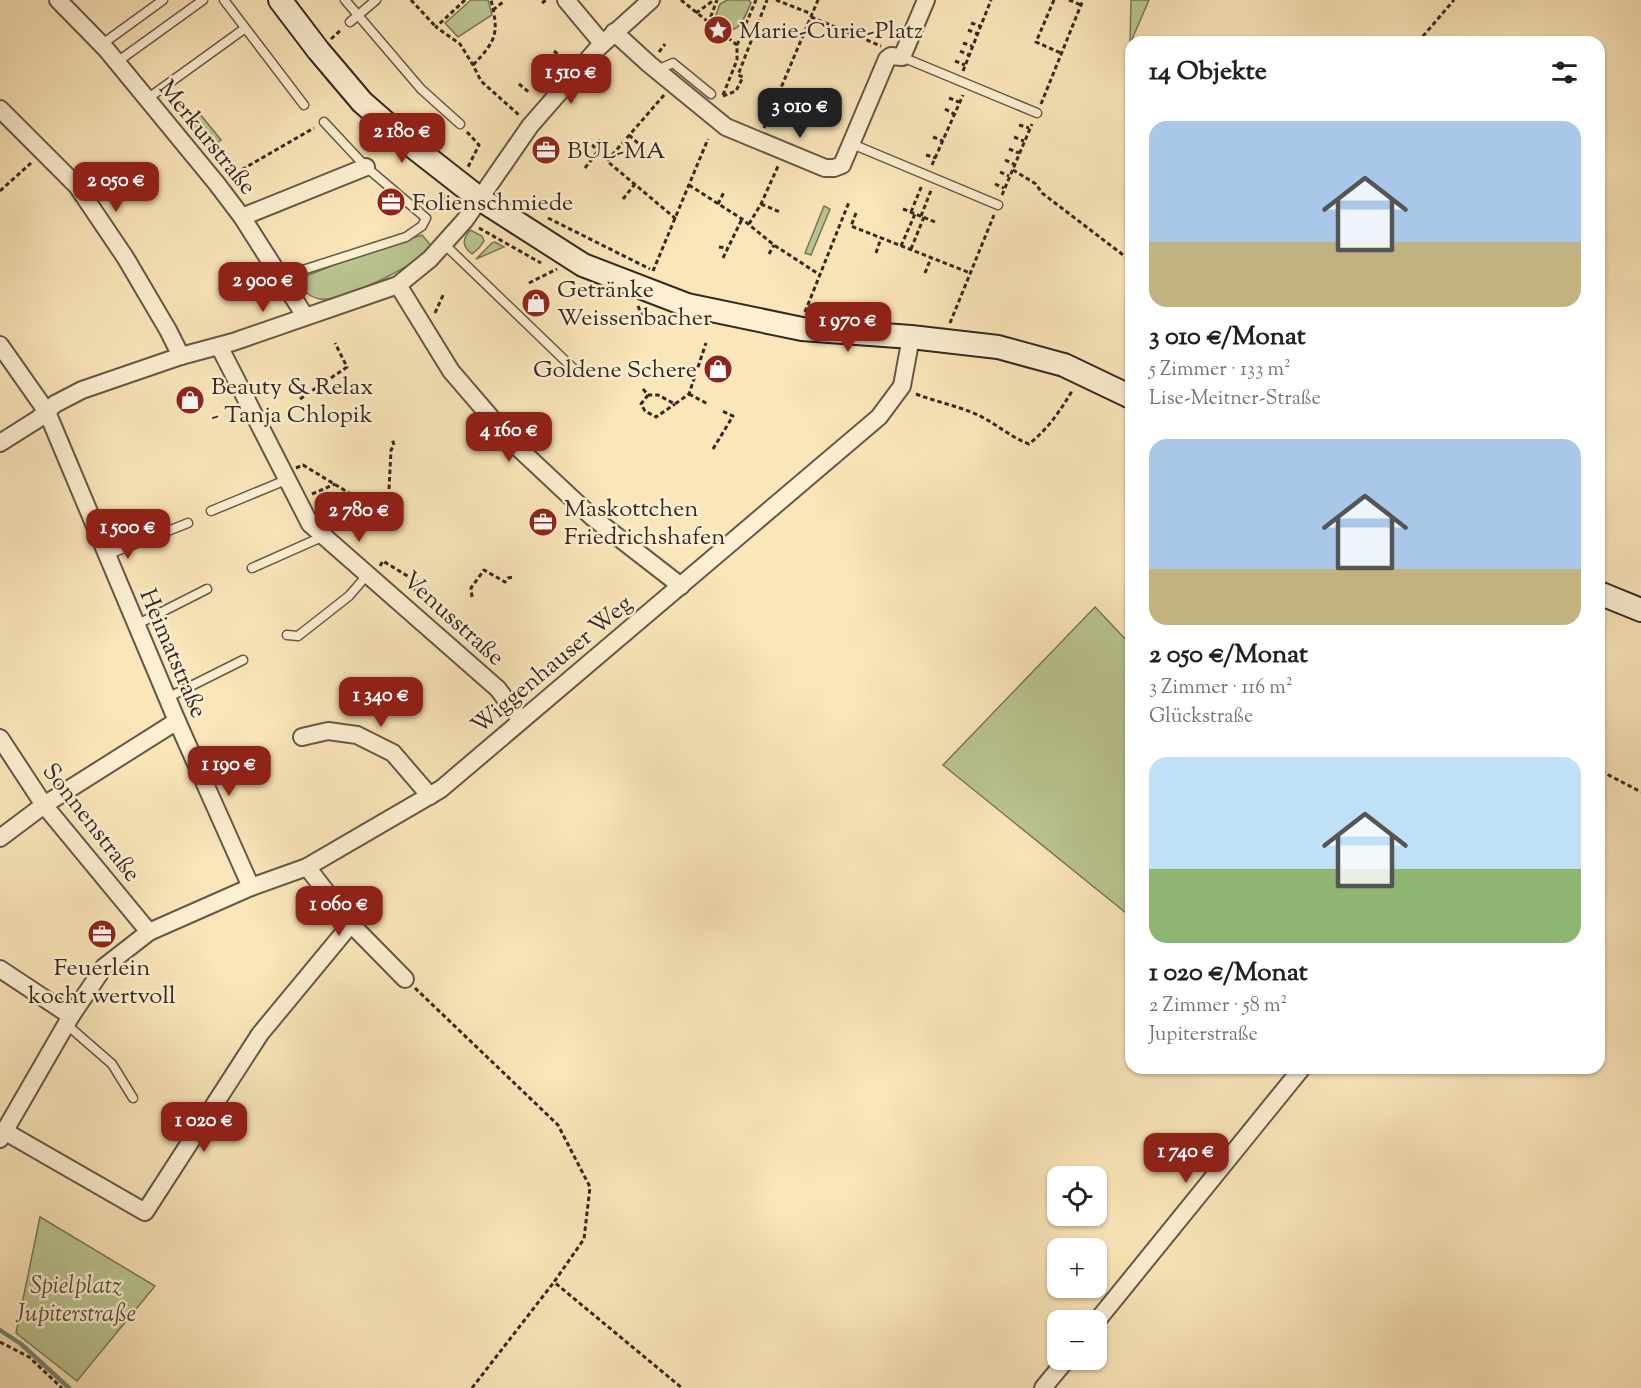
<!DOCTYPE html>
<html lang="de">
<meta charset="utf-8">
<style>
:root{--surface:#fff;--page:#f2f2f2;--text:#202124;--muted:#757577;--accent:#8f2418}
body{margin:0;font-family:"Sorts Mill Goudy",serif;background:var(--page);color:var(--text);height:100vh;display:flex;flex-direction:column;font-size:22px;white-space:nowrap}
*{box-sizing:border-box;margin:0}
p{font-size:20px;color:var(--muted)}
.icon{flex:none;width:33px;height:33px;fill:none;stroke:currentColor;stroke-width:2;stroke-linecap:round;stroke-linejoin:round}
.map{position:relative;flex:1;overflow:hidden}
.sheet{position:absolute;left:1125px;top:36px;width:480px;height:1038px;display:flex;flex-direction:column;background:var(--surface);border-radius:18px;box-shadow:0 2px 4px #0004}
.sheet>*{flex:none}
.buttons{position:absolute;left:1047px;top:1166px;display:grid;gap:12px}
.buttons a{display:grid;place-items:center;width:60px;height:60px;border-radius:12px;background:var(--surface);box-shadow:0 2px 4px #0004;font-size:30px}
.price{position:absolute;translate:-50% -51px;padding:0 14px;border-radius:12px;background:var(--accent);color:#fff;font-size:20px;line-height:39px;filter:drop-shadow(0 2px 3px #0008)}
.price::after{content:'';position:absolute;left:50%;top:36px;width:18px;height:14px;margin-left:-9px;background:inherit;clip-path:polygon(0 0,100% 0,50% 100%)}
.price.selected{background:#222;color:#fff}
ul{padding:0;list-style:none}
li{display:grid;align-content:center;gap:12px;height:318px;padding:0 24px}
li span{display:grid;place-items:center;height:186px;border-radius:18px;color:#555}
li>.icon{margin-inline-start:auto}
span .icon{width:108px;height:108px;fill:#fffc;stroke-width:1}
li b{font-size:26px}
h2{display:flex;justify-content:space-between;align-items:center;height:72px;padding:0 24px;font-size:26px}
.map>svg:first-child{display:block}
</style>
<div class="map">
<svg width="1641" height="1388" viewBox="0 0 1641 1388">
<rect width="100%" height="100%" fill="#fae6b9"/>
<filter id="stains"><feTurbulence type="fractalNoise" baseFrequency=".00333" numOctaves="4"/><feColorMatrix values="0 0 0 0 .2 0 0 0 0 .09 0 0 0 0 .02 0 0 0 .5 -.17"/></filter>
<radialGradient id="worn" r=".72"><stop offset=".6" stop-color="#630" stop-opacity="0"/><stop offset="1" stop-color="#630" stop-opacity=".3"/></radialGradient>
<g fill="#bac692" stroke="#78775a" stroke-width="1.5">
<path d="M471 0H488L492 15 458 37 445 23Z"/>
<path d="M727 0H749L751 3C742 24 735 42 715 18L720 4Z"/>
<path d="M1131 0H1149L1130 44Z"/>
<path d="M200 114 221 140 210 149 189 123Z"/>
<path d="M824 206 830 209 811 255 805 253Z"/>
<path d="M470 230 482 236 484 241 479 248 472 254C462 246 462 240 470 230Z"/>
<path d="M422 235 433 248C416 264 343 303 320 299 309 297 301 289 296 280L367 252Z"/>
<path d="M495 242 504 247 476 259 492 243Z"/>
<path d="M1095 607 1131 645V917L943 765Z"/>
<path d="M40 1217 155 1286 77 1381 16 1333Z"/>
</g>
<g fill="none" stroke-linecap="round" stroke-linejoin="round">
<path stroke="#758375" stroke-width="4.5" d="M0 1330 21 1344 69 1388"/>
<g stroke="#665848" stroke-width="11">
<g id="service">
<path d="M224 0 304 105"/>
<path d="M345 0 421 89 460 124"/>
<path d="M350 22 376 0"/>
<path d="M101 45 163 0"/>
<path d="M902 57 1037 113"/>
<path d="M117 62 203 0"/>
<path d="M657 70 673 63 711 94"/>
<path d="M147 99 244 29"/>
<path d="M852 144 998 205"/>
<path d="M444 244 579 374"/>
<path d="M281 277 406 237 422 226 426 218 366 167 324 122"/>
<path d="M211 511 286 480"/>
<path d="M107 555 188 523"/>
<path d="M252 568 324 536"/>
<path d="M136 625 207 589"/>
<path d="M287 635 298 636 349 596 368 574"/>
<path d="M167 698 243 660"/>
<path d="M66 1024 112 1064 133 1098"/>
</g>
</g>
<g stroke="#665848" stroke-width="20">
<g id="minor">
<path d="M58 0 106 49 217 184 242 217 305 316"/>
<path d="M566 0 602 43"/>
<path d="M614 32 649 64 726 127 825 168H834L842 165 887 59 891 56 902 57 926 0"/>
<path d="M0 109 77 186 125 257 168 330 181 356"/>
<path d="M242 217 366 167"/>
<path d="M398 285 451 371 512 442 592 517 681 586"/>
<path d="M0 345 47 412 177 721 251 887"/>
<path d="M219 346 310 524 498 689 521 720"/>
<path d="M0 443 38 419 55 404 82 390 181 356 233 342 398 285 430 259 465 220 530 126 598 48 651 0"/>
<path d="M302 737 328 731 357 735 393 753 430 796"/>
<path d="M0 738 44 805 149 932"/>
<path d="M0 838 44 805 177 721"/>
<path d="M307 867 351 924 405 979"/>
<path d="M0 969 71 1016"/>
<path d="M4 1131 145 1212 260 1034 351 924"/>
<path d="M0 1139 71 1016 104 967 149 932 251 887 307 867 441 789 879 417 902 386 911 337"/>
<path d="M1096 1322 1302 1068"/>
<path d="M1043 1388 1067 1359"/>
</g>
</g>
<g stroke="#352822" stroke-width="26">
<g id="secondary">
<path d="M280 0 318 50 362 102 411 145 480 199 583 265 687 305 802 329 911 337 998 347 1064 365 1131 397"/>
<path d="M1599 593 1641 610"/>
</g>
</g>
<g stroke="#352822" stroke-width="3" stroke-dasharray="4.5 3" stroke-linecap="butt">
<path d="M411 0 436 27"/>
<path d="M465 0 436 27 460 44 473 65 481 81 519 115"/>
<path d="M681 0 737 45V60L723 95"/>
<path d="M776 0 812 14"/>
<path d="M1054 0 1036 42 1061 53"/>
<path d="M1069 0 1081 5"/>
<path d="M542 3 546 0"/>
<path d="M493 10 503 2"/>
<path d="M696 13 714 0"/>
<path d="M811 17 881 46"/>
<path d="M971 23 980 26"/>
<path d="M708 24 717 0"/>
<path d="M968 30 978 34"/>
<path d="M331 39 342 29"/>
<path d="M1418 42 1454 0"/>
<path d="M963 43 972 46"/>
<path d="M737 45 756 0"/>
<path d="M554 51 562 58"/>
<path d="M960 51 969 55"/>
<path d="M659 52 665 44"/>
<path d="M955 61 965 65"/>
<path d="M473 65C497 40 499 33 491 0"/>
<path d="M963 71 991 0"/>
<path d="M519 84 530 93"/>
<path d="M664 95 607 161 676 219"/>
<path d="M723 96 736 91 743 77 738 75 767 0"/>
<path d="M949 98 959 102"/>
<path d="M1041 104 1083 0"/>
<path d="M945 109 954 114"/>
<path d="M1019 125 1029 128"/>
<path d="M764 128 818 0"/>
<path d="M467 132 479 145 468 167"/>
<path d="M629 135 640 145"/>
<path d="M933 137 943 141"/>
<path d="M1014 137 1024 141"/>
<path d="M600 140 593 146 607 161"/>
<path d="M1009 149 1019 153"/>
<path d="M926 155 936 158"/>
<path d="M1005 160 1014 164"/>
<path d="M932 165 963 95"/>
<path d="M585 168 598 151"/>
<path d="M1013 170 1036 184 1042 193 1131 261"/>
<path d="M1000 172 1009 176"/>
<path d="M229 177 314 128"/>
<path d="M995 184 1004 188"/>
<path d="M689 185 742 219 774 245 820 275"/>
<path d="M0 191 31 163"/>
<path d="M443 195 453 212"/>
<path d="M1002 195 1032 124"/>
<path d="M623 199 635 184"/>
<path d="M718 204 724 192"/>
<path d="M761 204 780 212"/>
<path d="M903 209 935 222"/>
<path d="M911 212 922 185"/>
<path d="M856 213 851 226 970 273"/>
<path d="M921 216 932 188"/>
<path d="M548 218 650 269"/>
<path d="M749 224 761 204 779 164"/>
<path d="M479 228 541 263"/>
<path d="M901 246 915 214"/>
<path d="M719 247 727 248"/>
<path d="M911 249 924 217"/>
<path d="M876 253 881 238"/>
<path d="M769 254 774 245"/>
<path d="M723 258 742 219"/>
<path d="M653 271 708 139"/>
<path d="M925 273 931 258"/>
<path d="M529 283 557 269"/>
<path d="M638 306 643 318"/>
<path d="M805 312 849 202"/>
<path d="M435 313 444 293"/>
<path d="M950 323 994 215"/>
<path d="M643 389 648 395H658L675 404 689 394 706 343"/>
<path d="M689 394 708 404"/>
<path d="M916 394C934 401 953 405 971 412 992 420 1008 436 1029 444 1048 429 1060 411 1072 391"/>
<path d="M648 395 641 404 645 411 656 417 675 404"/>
<path d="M300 399 347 367 335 343"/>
<path d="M713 449 733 416 722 411"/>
<path d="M296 468 303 465 349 493 341 521 362 534"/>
<path d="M389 489 391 450 394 445 392 438"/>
<path d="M312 494 335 484"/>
<path d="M380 566 383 561 419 583 413 593"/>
<path d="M472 597 471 588 484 570 505 582 508 578 514 577"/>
<path d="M1601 771 1641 792"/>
<path d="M415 988 558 1125 590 1187 584 1239 554 1282 682 1388"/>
<path d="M0 1342 29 1357 62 1388"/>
<path d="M472 1388 554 1282"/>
</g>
<use href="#service" stroke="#fcefd2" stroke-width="8"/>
<use href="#minor" stroke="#fcefd2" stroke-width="16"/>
<use href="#secondary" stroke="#fcefd2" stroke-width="22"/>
</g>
<defs>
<g id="sight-disc" transform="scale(1.5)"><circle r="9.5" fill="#8f2418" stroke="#fcefd2"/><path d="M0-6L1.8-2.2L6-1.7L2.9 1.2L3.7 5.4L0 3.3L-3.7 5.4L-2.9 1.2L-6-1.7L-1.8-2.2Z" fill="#fff"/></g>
<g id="office-disc" transform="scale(1.5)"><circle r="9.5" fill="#8f2418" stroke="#fcefd2"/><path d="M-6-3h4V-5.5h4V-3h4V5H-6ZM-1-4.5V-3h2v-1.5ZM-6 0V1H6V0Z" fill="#fff"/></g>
<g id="shop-disc" transform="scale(1.5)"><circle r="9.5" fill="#8f2418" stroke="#fcefd2"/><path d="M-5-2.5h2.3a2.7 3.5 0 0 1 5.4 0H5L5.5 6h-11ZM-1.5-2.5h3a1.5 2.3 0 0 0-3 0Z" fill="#fff"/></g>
</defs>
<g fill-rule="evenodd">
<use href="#sight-disc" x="718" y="30"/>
<use href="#office-disc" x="546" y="150"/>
<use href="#office-disc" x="391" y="202"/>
<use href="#shop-disc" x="536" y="303"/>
<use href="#shop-disc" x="718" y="369"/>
<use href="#shop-disc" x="190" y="400"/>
<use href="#office-disc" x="543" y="522"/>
<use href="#office-disc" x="102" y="934"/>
</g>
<g text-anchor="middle" stroke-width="5" stroke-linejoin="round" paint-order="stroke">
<g font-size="24" fill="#352822" stroke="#fcefd2" text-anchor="start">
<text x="739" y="38">Marie-Curie-Platz</text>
<text x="567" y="158">BUL-MA</text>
<text x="412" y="210">Folienschmiede</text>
<text x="557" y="297">Getränke<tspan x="557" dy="28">Weissenbacher</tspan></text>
<text x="697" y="377" text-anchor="end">Goldene Schere</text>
<text x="211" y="394">Beauty &amp; Relax<tspan x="211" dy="28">- Tanja Chlopik</tspan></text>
<text x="564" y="516">Maskottchen<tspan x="564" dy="28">Friedrichshafen</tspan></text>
<text x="102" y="975" text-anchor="middle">Feuerlein<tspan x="102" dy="28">kocht wertvoll</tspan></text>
</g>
<g font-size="24" fill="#352822" stroke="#fcefd2">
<text transform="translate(208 137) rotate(51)" y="8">Merkurstraße</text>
<text transform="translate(454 618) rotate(42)" y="8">Venusstraße</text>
<text transform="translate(174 653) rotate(67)" y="8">Heimatstraße</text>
<text transform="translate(551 664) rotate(-40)" y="8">Wiggenhauser Weg</text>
<text transform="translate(92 822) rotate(52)" y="8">Sonnenstraße</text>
</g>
<g font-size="24" font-style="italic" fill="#56503e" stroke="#fcefd2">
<text x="76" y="1293">Spielplatz<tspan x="76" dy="28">Jupiterstraße</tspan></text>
</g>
</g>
<rect width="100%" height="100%" filter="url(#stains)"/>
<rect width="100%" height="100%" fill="url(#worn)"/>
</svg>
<div class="buttons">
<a><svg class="icon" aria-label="locate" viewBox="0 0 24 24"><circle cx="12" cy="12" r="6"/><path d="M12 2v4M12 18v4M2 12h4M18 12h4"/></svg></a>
<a>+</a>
<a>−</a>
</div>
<b class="price" style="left:571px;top:105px">1 510 €</b>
<b class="price selected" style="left:800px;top:139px">3 010 €</b>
<b class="price" style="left:402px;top:164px">2 180 €</b>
<b class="price" style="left:116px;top:213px">2 050 €</b>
<b class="price" style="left:263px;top:313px">2 900 €</b>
<b class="price" style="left:848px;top:353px">1 970 €</b>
<b class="price" style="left:509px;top:463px">4 160 €</b>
<b class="price" style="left:359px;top:543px">2 780 €</b>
<b class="price" style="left:128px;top:560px">1 500 €</b>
<b class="price" style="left:381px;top:728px">1 340 €</b>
<b class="price" style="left:229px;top:797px">1 190 €</b>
<b class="price" style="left:339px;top:937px">1 060 €</b>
<b class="price" style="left:204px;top:1153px">1 020 €</b>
<b class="price" style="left:1186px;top:1184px">1 740 €</b>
<section class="sheet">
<h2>14 Objekte<svg class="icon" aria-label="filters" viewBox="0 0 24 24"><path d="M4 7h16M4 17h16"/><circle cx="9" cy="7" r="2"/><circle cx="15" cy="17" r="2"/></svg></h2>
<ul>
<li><span style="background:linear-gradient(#a9c7e8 65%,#c2b280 0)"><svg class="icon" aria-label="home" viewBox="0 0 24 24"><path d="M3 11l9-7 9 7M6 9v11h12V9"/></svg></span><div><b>3 010 €/Monat</b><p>5 Zimmer · 133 m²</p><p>Lise-Meitner-Straße</p></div></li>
<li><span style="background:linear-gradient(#a9c7e8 70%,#c2b280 0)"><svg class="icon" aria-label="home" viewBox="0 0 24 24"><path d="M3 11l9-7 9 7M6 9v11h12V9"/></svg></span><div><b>2 050 €/Monat</b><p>3 Zimmer · 116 m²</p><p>Glückstraße</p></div></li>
<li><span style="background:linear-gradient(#bfe0f5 60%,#8fb573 0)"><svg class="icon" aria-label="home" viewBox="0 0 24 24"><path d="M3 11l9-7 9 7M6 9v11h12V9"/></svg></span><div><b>1 020 €/Monat</b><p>2 Zimmer · 58 m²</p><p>Jupiterstraße</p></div></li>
</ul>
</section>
</div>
